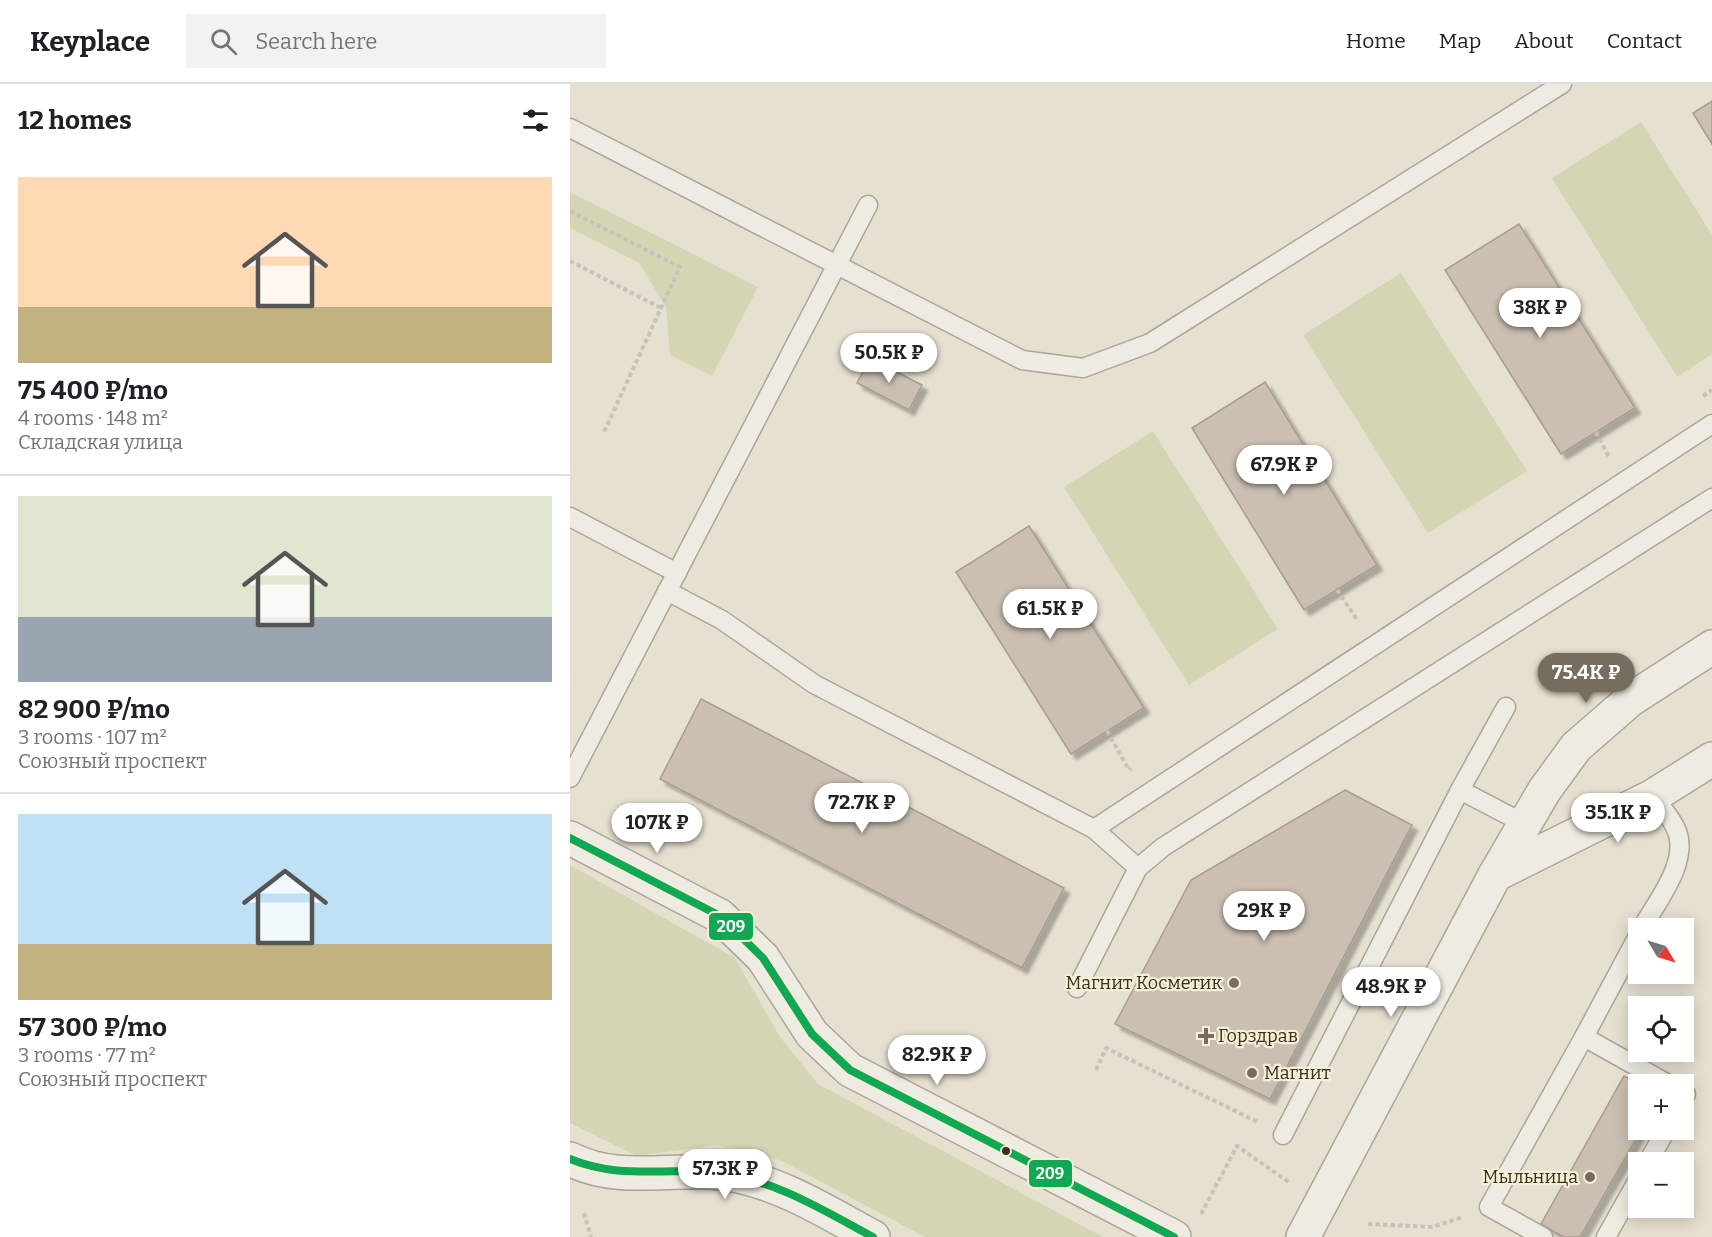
<!DOCTYPE html>
<meta charset="utf-8">
<style>
:root{--surface:#fff;--page:#f2f2f2;--text:#202124;--muted:#757577;--line:#e0e0e0;--accent:#776d5e}
body{margin:0;font-family:Bitter,serif;background:var(--page);color:var(--text);height:100vh;display:flex;flex-direction:column;font-size:22px;white-space:nowrap}
*{box-sizing:border-box;margin:0}
p{font-size:20px;color:var(--muted)}
.icon{flex:none;width:33px;height:33px;fill:none;stroke:currentColor;stroke-width:2;stroke-linecap:round;stroke-linejoin:round}
.map{position:relative;flex:1;overflow:hidden}
.details{display:flex;flex-direction:column;background:var(--surface);width:570px}
.details>*{flex:none}
.needle{width:39px;rotate:128deg}
.tools{position:absolute;left:1058px;top:834px;display:grid;gap:12px}
.tools a{display:grid;place-items:center;width:66px;height:66px;border-radius:0px;background:var(--surface);box-shadow:0 3px 15px #0003;font-size:30px}
.price{position:absolute;translate:-50% -51px;padding:0 14px;border-radius:21px;background:#fff;color:#222;font-size:20px;line-height:39px;filter:drop-shadow(0 2px 3px #0008)}
.price::after{content:'';position:absolute;left:50%;top:36px;width:18px;height:14px;margin-left:-9px;background:inherit;clip-path:polygon(0 0,100% 0,50% 100%)}
.price.selected{background:var(--accent);color:#fff}
ul{padding:0;list-style:none}
li{display:grid;align-content:center;gap:12px;height:318px;padding:0 18px}
li+li{border-top:2px solid var(--line)}
li span{display:grid;place-items:center;height:186px;border-radius:0px;color:#555}
li>.icon{margin-inline-start:auto}
span .icon{width:108px;height:108px;fill:#fffc;stroke-width:1}
li b{font-size:26px}
h2{display:flex;justify-content:space-between;align-items:center;height:72px;padding:0 18px;font-size:26px}
header{display:flex;align-items:center;gap:36px;box-sizing:border-box;height:84px;padding:0 30px;background:var(--surface);border-bottom:2px solid var(--line)}
header strong{font-size:28px}
nav{display:flex;gap:33px;margin-inline-start:auto;font-size:21px}
.search{width:420px;height:54px;background:var(--page);display:flex;align-items:center;gap:15px;box-sizing:border-box;padding:0 21px;border-radius:0px;color:var(--muted);font-size:22px}
main{display:flex;flex:1;min-height:0}
.map>svg:first-child{display:block}
</style>
<header>
<strong>Keyplace</strong>
<div class="search"><svg class="icon" aria-label="search" viewBox="0 0 24 24"><circle cx="10" cy="10" r="6"/><path d="M15 15l6 6"/></svg>Search here</div>
<nav><a>Home</a><a>Map</a><a>About</a><a>Contact</a></nav>
</header>
<main>
<section class="details">
<h2>12 homes<svg class="icon" aria-label="filters" viewBox="0 0 24 24"><path d="M4 7h16M4 17h16"/><circle cx="9" cy="7" r="2"/><circle cx="15" cy="17" r="2"/></svg></h2>
<ul>
<li><span style="background:linear-gradient(#ffd9b3 70%,#c2b280 0)"><svg class="icon" aria-label="home" viewBox="0 0 24 24"><path d="M3 11l9-7 9 7M6 9v11h12V9"/></svg></span><div><b>75 400 ₽/mo</b><p>4 rooms · 148 m²</p><p>Складская улица</p></div></li>
<li><span style="background:linear-gradient(#dfe7d0 65%,#9aa5b1 0)"><svg class="icon" aria-label="home" viewBox="0 0 24 24"><path d="M3 11l9-7 9 7M6 9v11h12V9"/></svg></span><div><b>82 900 ₽/mo</b><p>3 rooms · 107 m²</p><p>Союзный проспект</p></div></li>
<li><span style="background:linear-gradient(#bfe0f5 70%,#c2b280 0)"><svg class="icon" aria-label="home" viewBox="0 0 24 24"><path d="M3 11l9-7 9 7M6 9v11h12V9"/></svg></span><div><b>57 300 ₽/mo</b><p>3 rooms · 77 m²</p><p>Союзный проспект</p></div></li>
</ul>
</section>
<div class="map">
<svg width="1142" height="1153" viewBox="0 0 1142 1153">
<defs>
<filter id="shadow"><feDropShadow dx="5.5" dy="5.5" stdDeviation="1.5" flood-color="#0004"/></filter>
</defs>
<rect width="100%" height="100%" fill="#e6e0d0"/>
<g fill="#d4d6b3">
<path d="M1071 38 1142 151V270L1107 293 982 94Z"/>
<path d="M0 108 188 203 142 292 100 271 96 223 69 179 0 144Z"/>
<path d="M831 189 957 387 858 449 733 251Z"/>
<path d="M583 347 708 545 619 601 494 403Z"/>
<path d="M0 781 165 874 210 953 248 1000 533 1153H355L210 1076 147 1061 67 1072 0 1039Z"/>
</g>
<g fill="#cabfb1" stroke="#a79c8f" stroke-width="1.5" filter="url(#shadow)">
<path d="M1142 17V60L1123 29Z"/>
<path d="M949 140 1065 324 991 370 875 186Z"/>
<path d="M300 274 352 301 339 326 287 299Z"/>
<path d="M695 298 807 481 734 526 622 344Z"/>
<path d="M459 442 574 624 501 670 386 488Z"/>
<path d="M131 615 494 804 452 884 90 695Z"/>
<path d="M775 706 842 741 700 1015 545 940 621 796Z"/>
<path d="M1054 992 1070 1000 1068 1046H1071L1010 1153H993L971 1140Z"/>
</g>
<g fill="none" stroke-linecap="round" stroke-linejoin="round">
<g stroke="#aca598" stroke-width="21">
<g id="service">
<path d="M0 44 452 276 513 284 580 259 992 0"/>
<path d="M0 433 107 489"/>
<path d="M97 507 152 536 244 600 524 745 1142 340"/>
<path d="M0 694 298 121"/>
<path d="M890 706 953 739"/>
<path d="M524 745 568 784"/>
<path d="M1072 844C1087 817 1122 775 1105 743 1100 732 1090 722 1083 712"/>
<path d="M507 904 568 784 593 763 1142 414"/>
<path d="M1014 953 1068 852"/>
<path d="M1113 1009 1116 1010 1113 1015"/>
<path d="M713 1051 890 706 936 623"/>
<path d="M1078 1078 1096 1046"/>
<path d="M973 1153 919 1123 1014 953 1098 1000"/>
<path d="M1036 1153 1068 1096"/>
</g>
</g>
<g stroke="#aca598" stroke-width="36">
<g id="minor">
<path d="M0 754 150 832 193 874 242 950 280 986 604 1153"/>
<path d="M925 791 1083 712 1142 675"/>
<path d="M0 1075C52 1102 110 1080 164 1091 215 1101 258 1129 303 1153"/>
</g>
</g>
<g stroke="#aca598" stroke-width="36">
<path id="tertiary" d="M733 1153 925 791 974 707 1006 663 1060 616 1142 563"/>
</g>
<g stroke="#c7c2b8" stroke-width="4" stroke-dasharray="4.5 3" stroke-linecap="butt">
<path d="M0 127 110 183 34 348"/>
<path d="M0 177 91 224"/>
<path d="M1133 312 1142 306"/>
<path d="M1026 348 1039 373"/>
<path d="M767 506 788 537"/>
<path d="M537 647 559 686 561 684"/>
<path d="M526 986 536 964 688 1038"/>
<path d="M14 1129 21 1153"/>
<path d="M631 1130 667 1062 720 1099"/>
<path d="M798 1140 862 1143 893 1133"/>
</g>
<use href="#service" stroke="#eeebe2" stroke-width="18"/>
<use href="#minor" stroke="#eeebe2" stroke-width="33"/>
<use href="#tertiary" stroke="#eeebe2" stroke-width="33"/>
<g stroke="#f6efd7" stroke-width="12">
<g id="bus-1">
<path d="M0 754 150 832 193 874 242 950 280 986 604 1153"/>
<path d="M0 1075C51 1096 94 1083 146 1089 204 1095 253 1126 303 1153"/>
</g>
</g>
<use href="#bus-1" stroke="#10a855" stroke-width="8"/>
</g>
<g fill="#776d5e" stroke="#f6efd7" stroke-width="2">
<circle cx="664" cy="899" r="6"/>
<path d="M633 943h6v6h6v6h-6v6h-6v-6h-6v-6h6z"/>
<circle cx="682" cy="989" r="6"/>
<circle cx="1020" cy="1093" r="6"/>
</g>
<circle fill="#3b2f20" stroke="#f6efd7" stroke-width="2" cx="436" cy="1067" r="5"/>
<g text-anchor="middle" stroke-width="4.5" stroke-linejoin="round" paint-order="stroke">
<g font-size="18" fill="#3b2f20" stroke="#f6efd7" text-anchor="end">
<text x="652" y="905">Магнит Косметик</text>
<text x="648" y="958" text-anchor="start">Горздрав</text>
<text x="694" y="995" text-anchor="start">Магнит</text>
<text x="1008" y="1099">Мыльница</text>
</g>
</g>
<g stroke="#f6efd7" stroke-width="2">
<rect x="138" y="828" width="46" height="29" rx="6" fill="#10a855"/>
<rect x="458" y="1075" width="45" height="29" rx="6" fill="#10a855"/>
</g>
<g font-size="16" text-anchor="middle" font-weight="bold" fill="#fff">
<text x="161" y="848">209</text>
<text x="480" y="1095">209</text>
</g>
</svg>
<div class="tools">
<a><svg class="needle" viewBox="-14 -14 28 28"><path d="M0-13l5 13h-10z" fill="#e53935"/><path d="M0 13l5-13h-10z" fill="#757577"/></svg></a>
<a><svg class="icon" aria-label="locate" viewBox="0 0 24 24"><circle cx="12" cy="12" r="6"/><path d="M12 2v4M12 18v4M2 12h4M18 12h4"/></svg></a>
<a>+</a>
<a>−</a>
</div>
<b class="price" style="left:970px;top:255px">38K ₽</b>
<b class="price" style="left:319px;top:300px">50.5K ₽</b>
<b class="price" style="left:714px;top:412px">67.9K ₽</b>
<b class="price" style="left:480px;top:556px">61.5K ₽</b>
<b class="price selected" style="left:1016px;top:620px">75.4K ₽</b>
<b class="price" style="left:292px;top:750px">72.7K ₽</b>
<b class="price" style="left:1048px;top:760px">35.1K ₽</b>
<b class="price" style="left:87px;top:770px">107K ₽</b>
<b class="price" style="left:694px;top:858px">29K ₽</b>
<b class="price" style="left:821px;top:934px">48.9K ₽</b>
<b class="price" style="left:367px;top:1002px">82.9K ₽</b>
<b class="price" style="left:155px;top:1116px">57.3K ₽</b>
</div>
</main>
